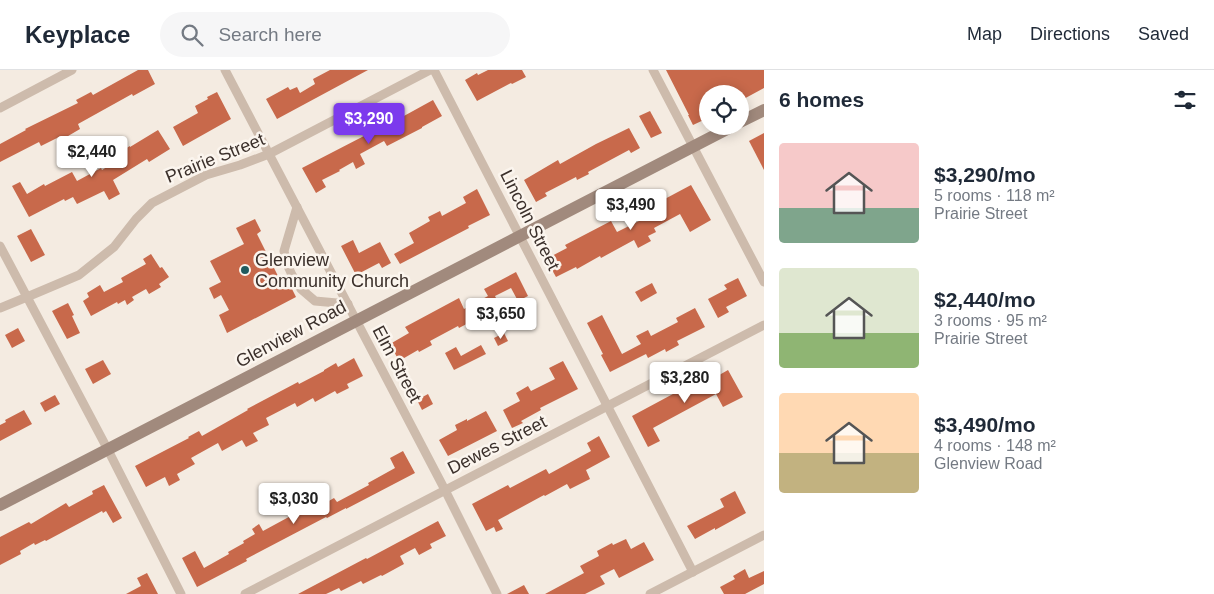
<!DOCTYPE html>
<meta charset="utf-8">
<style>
:root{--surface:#fff;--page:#f6f6f7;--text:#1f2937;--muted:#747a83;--line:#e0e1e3;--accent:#7c3aed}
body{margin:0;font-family:Helvetica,sans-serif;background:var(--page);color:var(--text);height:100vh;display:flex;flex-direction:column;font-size:19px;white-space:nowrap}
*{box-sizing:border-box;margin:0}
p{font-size:16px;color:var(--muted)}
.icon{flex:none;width:28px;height:28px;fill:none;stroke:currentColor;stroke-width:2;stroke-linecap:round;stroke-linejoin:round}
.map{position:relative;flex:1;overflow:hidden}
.drawer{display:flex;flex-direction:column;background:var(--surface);width:450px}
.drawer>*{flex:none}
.tools{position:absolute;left:699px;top:15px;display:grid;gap:10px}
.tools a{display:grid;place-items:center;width:50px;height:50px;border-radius:50%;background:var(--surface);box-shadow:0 2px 12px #0003;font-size:25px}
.price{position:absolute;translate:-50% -42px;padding:0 11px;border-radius:5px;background:#fff;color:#222;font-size:16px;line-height:32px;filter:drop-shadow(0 1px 2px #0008)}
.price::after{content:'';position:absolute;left:50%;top:30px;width:15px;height:11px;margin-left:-8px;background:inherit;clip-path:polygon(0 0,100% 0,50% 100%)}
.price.active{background:var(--accent);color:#fff}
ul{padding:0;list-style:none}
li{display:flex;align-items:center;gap:15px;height:125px;padding:0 15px}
li span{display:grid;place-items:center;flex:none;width:140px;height:100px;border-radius:5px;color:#555}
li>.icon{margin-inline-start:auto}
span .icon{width:60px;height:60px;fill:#fffc;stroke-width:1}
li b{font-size:21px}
h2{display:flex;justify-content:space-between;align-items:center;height:60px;padding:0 15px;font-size:21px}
header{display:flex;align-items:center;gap:30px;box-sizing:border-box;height:70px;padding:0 25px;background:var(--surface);border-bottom:1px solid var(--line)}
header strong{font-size:24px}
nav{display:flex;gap:28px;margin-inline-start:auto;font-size:18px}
.search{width:350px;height:45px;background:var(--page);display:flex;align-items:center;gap:12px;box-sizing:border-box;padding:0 18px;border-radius:28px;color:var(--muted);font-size:19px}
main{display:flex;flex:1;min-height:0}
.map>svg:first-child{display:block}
</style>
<header>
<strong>Keyplace</strong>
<div class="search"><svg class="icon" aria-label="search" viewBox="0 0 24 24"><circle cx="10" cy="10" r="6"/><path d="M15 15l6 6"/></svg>Search here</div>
<nav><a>Map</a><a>Directions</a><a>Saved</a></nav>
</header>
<main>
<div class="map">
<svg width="764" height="524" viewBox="0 0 764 524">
<rect width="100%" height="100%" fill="#f4ebe1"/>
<g fill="#c8694b">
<path d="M138 0H148L155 14 133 26 132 24 78 54 80 59 63 69 61 66 41 76 39 72 0 92V74L26 60 25 59 78 33 76 30 91 22 93 25Z"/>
<path d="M330 0H368L277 49 266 29 288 17 290 20 297 17 300 23 315 14 313 9Z"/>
<path d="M488 0H522L526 7 512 14 511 13 477 31 465 10 477 3 478 5Z"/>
<path d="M666 0H764V18L740 31V24H708V48L693 55 688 45H689Z"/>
<path d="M217 22 231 49 183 76 173 57 198 43 195 36 208 29 207 27Z"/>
<path d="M433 30 442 46 422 57V58L387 76 384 71 360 84 365 94 356 99 353 92 339 100 340 101 322 110 326 117 316 123 302 98 393 51V52Z"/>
<path d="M650 41 662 63 651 68 639 46Z"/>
<path d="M629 58 640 78 631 83 629 80 588 102 589 104 577 110 576 107 545 123 547 126 536 132 524 110 558 90 560 94 596 74Z"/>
<path d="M158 60 170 79 149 92 147 89 113 110 120 124 109 130 104 121 77 134 73 127 65 131 64 129 29 147 12 116 20 112 27 124 44 114 45 116 72 102 77 111 101 98 102 100 126 85 123 80 130 76V77Z"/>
<path d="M764 63V100L749 71Z"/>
<path d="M691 115 711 150 690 162 680 144 654 158 656 162 648 166 651 171 638 178 634 170 601 188 600 186 577 199 576 197 556 207 546 189 567 178 565 175 611 151 617 162 643 149 637 138 659 126 661 131Z"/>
<path d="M477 119 490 145 468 156 469 158 400 194 394 184 414 173 409 163 430 151 428 147 440 141 442 146 466 133 463 127Z"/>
<path d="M255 149 261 161 257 164 281 212 287 209 296 227 227 263 219 245 229 240 221 225 214 229 209 218 221 212 210 191 244 174 236 158Z"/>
<path d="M31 159 45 185 31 192 17 166Z"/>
<path d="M353 170 359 183 380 172 391 193 382 198 379 193 356 205 341 176Z"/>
<path d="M151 184 160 198 162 197 169 207 159 214 161 217 149 224 146 219 132 227 134 230 127 235 125 230 118 234 117 232 91 246 83 231 89 227 87 223 100 215 104 222 123 212 121 208 146 194 143 189Z"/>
<path d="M516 202 528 226 518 231 511 218 495 226 498 232 484 239 489 250 480 255 476 249 459 258 458 256 430 271 432 275 419 282 418 280 399 291 390 274 409 263 405 257 459 228 464 239 488 226 484 219Z"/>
<path d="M738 208 747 226 726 237 729 242 718 248 708 229 727 219 724 215Z"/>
<path d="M652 213 657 223 641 232 635 222Z"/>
<path d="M68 233 74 245 72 246 80 263 67 269 52 241Z"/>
<path d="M695 238 705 257 677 271 679 275 666 282 665 279 648 288 646 284 610 302 601 285 603 284 587 253 602 245 622 284 641 274 636 266 648 260 651 266 678 252 676 248Z"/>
<path d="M18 258 25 271 12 278 5 265Z"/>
<path d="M504 263 508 271 498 276 494 268Z"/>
<path d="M481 275 486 284 454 300 445 283 456 277 461 286Z"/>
<path d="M354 288 363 306 347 314 349 318 337 324 335 321 315 332 313 328 297 337 295 333 266 348 269 355 253 363 258 371 246 377 242 370 222 381 218 373 191 388 195 394 177 404 180 410 169 416 165 407 146 417 135 396 189 368 188 367 199 361 202 366 248 340 247 339 298 312 299 314 324 301V300L336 293 338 297Z"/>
<path d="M103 290 111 304 93 314 85 299Z"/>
<path d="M563 291 578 319 540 338 541 340 521 351 523 353 512 358 503 340 520 331 516 323 528 316 531 321 555 309 549 298Z"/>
<path d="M728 300 743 327 723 337 716 324 653 358 660 371 648 377 632 346 699 310 704 319 717 312 714 308Z"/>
<path d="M428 324 433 334 422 340 417 330Z"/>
<path d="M55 325 60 334 45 342 40 333Z"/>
<path d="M24 340 32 354 0 371V355L6 352 5 350Z"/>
<path d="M486 341 497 361 448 386 439 370 457 360 455 355 467 349V351Z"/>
<path d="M599 366 610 387 586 400 590 409 570 419 567 414 545 426 544 425 498 450 503 459 496 462 494 457 486 461 472 434 508 415 510 418 546 399 549 404 591 381 587 373Z"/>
<path d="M403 381 415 403 346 439V438L327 448 326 447 246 489 247 491 197 517 182 488 195 481 204 498 229 484 228 482 244 473 243 471 255 464 252 459 259 454 263 461 298 442 297 439 312 432 315 439 334 428 337 432 369 415 368 413 395 398 390 388Z"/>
<path d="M104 415 122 448 113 453 106 441 103 443 102 441 46 471 45 470 35 475 34 473 20 481 21 484 0 495V467L29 452 31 454 66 433 69 437 93 424 92 421Z"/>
<path d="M735 421 746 443 715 460V458L695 469 687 456 724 437 720 429Z"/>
<path d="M438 451 446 466 430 474 432 478 419 485 415 478 400 486 404 494 382 506 381 505 363 514 361 511 341 521 339 518 326 524H298L366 488 367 489Z"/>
<path d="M626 469 631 479 644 472 654 490 619 508 614 499 600 506 605 514 585 524H545L584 503 580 496 599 486 597 481 612 473 613 475Z"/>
<path d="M745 499 749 508 764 501V514L745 524H724L720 517 735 509 733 506Z"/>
<path d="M147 503 158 524H126L141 516 137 508Z"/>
<path d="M524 515 529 524H507Z"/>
</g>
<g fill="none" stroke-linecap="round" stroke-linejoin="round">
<g stroke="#cdbbac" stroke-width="9">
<path d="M225 0 445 420 497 524"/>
<path d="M434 0 693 502"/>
<path d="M653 0 764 212"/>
<path d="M0 38 72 0"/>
<path d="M297 137 284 181 287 194 292 205 301 219 315 231 348 234"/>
<path d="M0 176 108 380 181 524"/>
<path d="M0 238 27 227 79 205 114 177 136 149 152 133 206 105 240 95 269 84 430 0"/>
<path d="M245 524 764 255"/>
<path d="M650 524 764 465"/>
</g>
<g stroke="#a18a7d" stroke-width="12">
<path d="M740 52 764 40"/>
<path d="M0 435 733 56"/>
</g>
</g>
<circle fill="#1f5a5e" stroke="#fbf5ee" stroke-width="2" cx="245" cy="200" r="5"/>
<g text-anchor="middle" stroke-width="5" stroke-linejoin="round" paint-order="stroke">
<g font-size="18" fill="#3b302b" stroke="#fbf5ee">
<text transform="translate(215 88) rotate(-22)" y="6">Prairie Street</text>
<text transform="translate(530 150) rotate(63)" y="6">Lincoln Street</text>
<text transform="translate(291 264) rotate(-28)" y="6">Glenview Road</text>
<text transform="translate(397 294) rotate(62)" y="6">Elm Street</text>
<text transform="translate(497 375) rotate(-27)" y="6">Dewes Street</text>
</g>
<g font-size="18" fill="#3b302b" stroke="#fbf5ee" text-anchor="start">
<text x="255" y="196">Glenview<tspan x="255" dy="21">Community Church</tspan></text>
</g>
</g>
</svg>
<div class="tools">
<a><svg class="icon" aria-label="locate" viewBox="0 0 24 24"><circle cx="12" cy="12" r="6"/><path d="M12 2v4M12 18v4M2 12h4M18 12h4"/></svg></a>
</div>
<b class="price active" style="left:369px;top:75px">$3,290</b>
<b class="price" style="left:92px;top:108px">$2,440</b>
<b class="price" style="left:631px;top:161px">$3,490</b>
<b class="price" style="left:501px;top:270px">$3,650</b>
<b class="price" style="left:685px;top:334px">$3,280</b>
<b class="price" style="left:294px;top:455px">$3,030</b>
</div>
<section class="drawer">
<h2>6 homes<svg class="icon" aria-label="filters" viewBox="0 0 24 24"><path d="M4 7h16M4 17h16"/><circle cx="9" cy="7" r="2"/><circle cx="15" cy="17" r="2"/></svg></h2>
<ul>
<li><span style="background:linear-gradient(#f6c9c9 65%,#7fa58c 0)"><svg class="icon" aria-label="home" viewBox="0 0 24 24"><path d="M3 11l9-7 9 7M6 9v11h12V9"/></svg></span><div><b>$3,290/mo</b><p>5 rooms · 118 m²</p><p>Prairie Street</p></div></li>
<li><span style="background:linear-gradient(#dfe7d0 65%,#8fb573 0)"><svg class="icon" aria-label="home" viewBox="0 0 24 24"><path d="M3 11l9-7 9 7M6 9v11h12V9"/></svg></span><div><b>$2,440/mo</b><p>3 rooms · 95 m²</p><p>Prairie Street</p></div></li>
<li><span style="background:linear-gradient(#ffd9b3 60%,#c2b280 0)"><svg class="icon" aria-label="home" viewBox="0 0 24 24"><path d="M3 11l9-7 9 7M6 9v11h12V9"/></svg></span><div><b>$3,490/mo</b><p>4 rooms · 148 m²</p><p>Glenview Road</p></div></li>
</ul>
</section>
</main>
